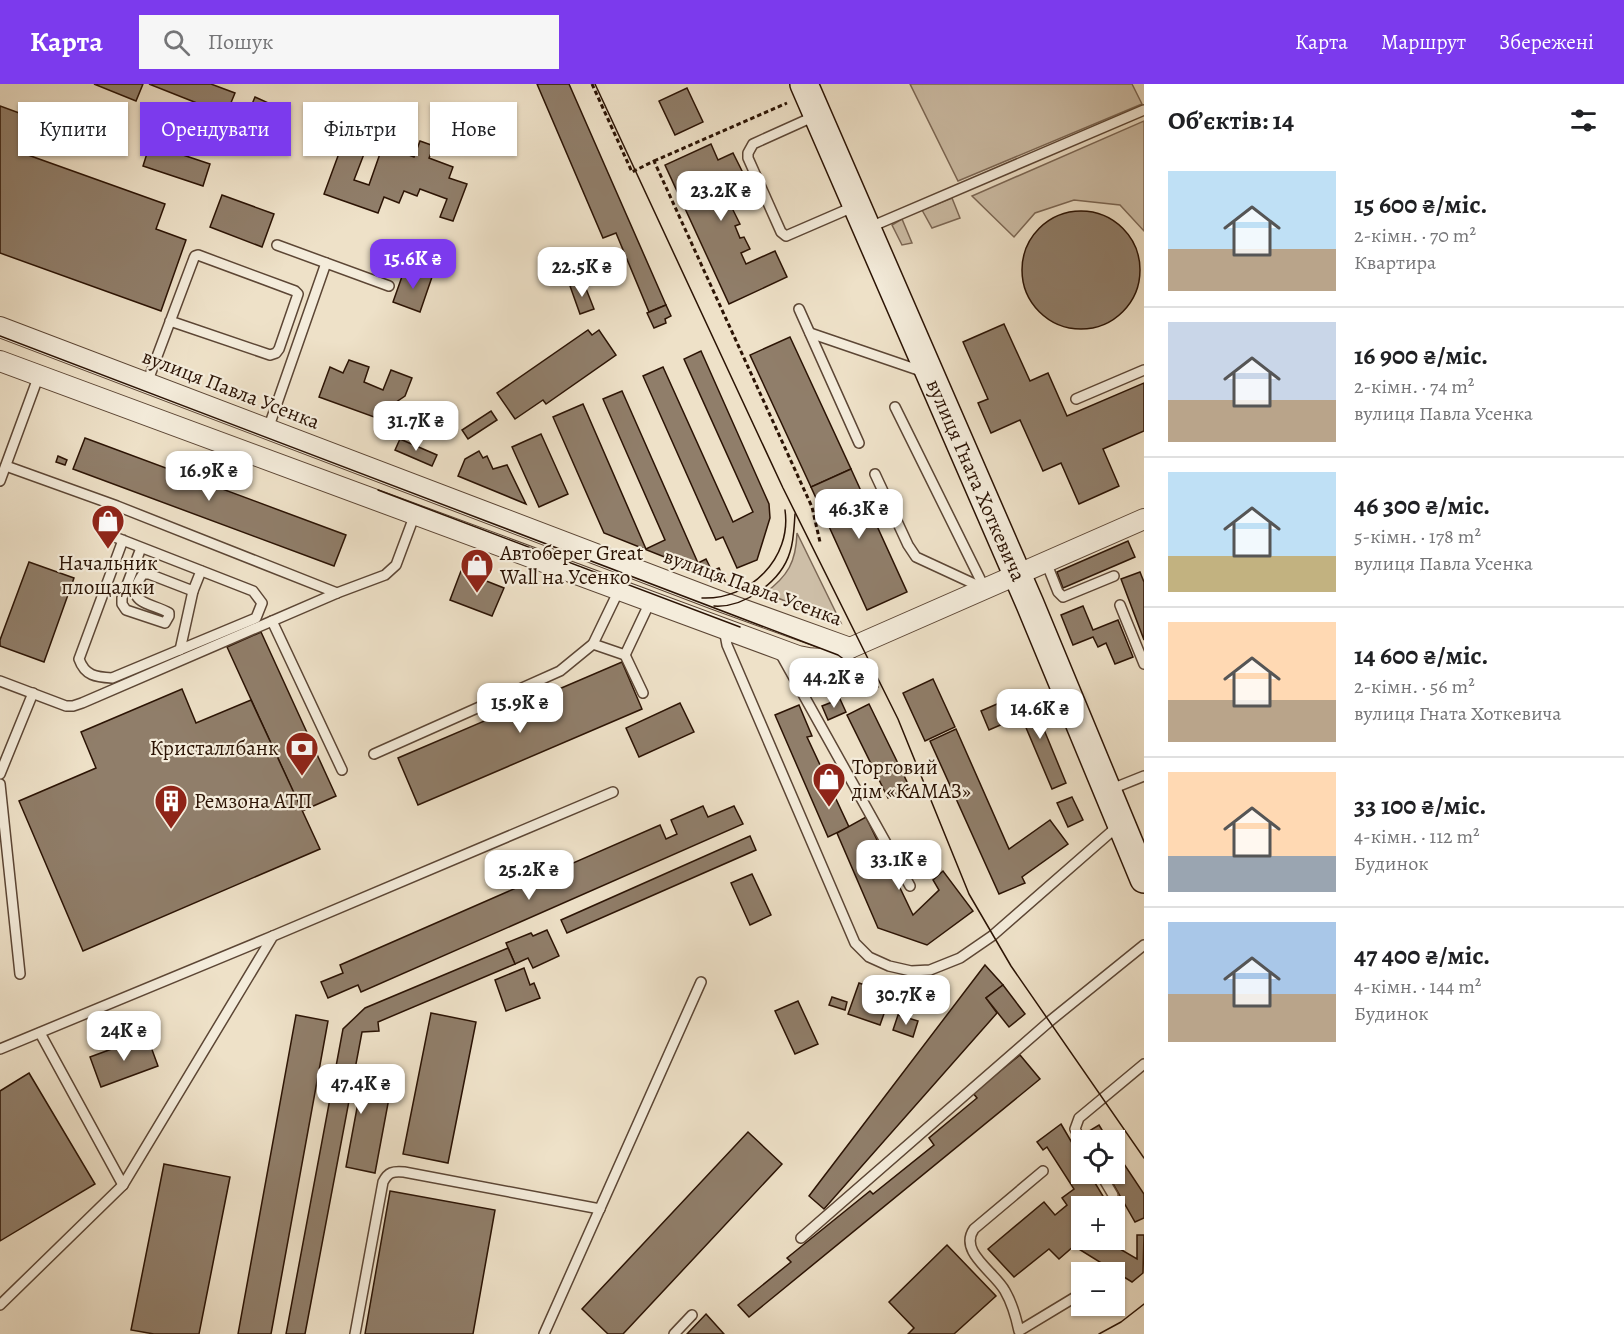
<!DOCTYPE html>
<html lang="uk">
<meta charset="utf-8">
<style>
:root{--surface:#fff;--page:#f6f6f6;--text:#202124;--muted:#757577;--line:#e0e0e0;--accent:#7c3aed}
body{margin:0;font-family:Alegreya,serif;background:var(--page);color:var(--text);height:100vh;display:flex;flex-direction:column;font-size:22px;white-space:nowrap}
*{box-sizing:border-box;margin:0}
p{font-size:20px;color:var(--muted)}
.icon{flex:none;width:33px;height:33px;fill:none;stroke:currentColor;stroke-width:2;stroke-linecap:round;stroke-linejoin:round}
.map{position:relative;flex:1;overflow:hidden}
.drawer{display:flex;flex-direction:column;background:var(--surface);width:480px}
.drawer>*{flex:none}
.guide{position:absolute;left:18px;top:18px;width:570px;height:54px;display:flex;gap:12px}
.tools{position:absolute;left:1071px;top:1046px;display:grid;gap:12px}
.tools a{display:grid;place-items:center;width:54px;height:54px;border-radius:0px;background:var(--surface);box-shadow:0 2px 4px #0004;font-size:30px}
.price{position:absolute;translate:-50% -51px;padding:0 14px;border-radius:12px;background:#fff;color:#222;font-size:20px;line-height:39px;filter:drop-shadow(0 2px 3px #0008)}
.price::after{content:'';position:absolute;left:50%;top:36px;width:18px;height:14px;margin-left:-9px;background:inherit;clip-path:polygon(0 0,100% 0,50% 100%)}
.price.on{background:var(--accent);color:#fff}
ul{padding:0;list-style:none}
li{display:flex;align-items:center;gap:18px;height:150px;padding:0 24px}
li+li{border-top:2px solid var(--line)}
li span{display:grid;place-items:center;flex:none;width:168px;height:120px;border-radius:0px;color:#555}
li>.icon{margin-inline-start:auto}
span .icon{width:72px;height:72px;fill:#fffc;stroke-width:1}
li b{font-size:26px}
h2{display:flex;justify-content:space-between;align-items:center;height:72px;padding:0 24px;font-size:26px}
.chip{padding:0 21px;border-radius:0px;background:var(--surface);box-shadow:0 2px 4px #0004;font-size:21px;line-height:54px}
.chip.on{background:var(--accent);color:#fff}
header{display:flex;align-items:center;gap:36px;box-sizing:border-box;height:84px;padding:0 30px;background:var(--accent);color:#fff}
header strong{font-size:28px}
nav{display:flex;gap:33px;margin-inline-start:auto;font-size:21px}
.search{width:420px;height:54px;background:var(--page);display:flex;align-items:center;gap:15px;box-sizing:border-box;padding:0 21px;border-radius:0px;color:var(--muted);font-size:22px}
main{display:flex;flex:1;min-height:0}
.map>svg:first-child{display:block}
</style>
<header>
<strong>Карта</strong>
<div class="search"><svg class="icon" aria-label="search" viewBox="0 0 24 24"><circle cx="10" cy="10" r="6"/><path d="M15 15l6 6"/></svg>Пошук</div>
<nav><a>Карта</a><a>Маршрут</a><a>Збережені</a></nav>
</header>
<main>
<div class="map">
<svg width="1144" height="1250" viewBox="0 0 1144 1250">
<rect width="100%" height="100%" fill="#eee1c8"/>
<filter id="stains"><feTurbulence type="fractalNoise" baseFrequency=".00333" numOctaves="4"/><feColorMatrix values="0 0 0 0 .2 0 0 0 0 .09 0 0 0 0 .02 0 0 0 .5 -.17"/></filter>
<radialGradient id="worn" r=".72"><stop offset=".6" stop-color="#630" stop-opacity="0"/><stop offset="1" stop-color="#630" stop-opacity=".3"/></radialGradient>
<g fill="#cdbea7" stroke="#7c6856" stroke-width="1.5">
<path d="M910 0H1132L1142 20 958 97Z"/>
<path d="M1144 37V147L1120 121 1074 116 1035 129 1014 153 972 112Z"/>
<path d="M952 114 960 134 932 144 922 126Z"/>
<path d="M902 135 912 159 902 161 892 141Z"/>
<path d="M797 449 841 539 765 509C788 492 796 478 797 449Z"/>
</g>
<g fill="#907e6a" stroke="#2b1304" stroke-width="1.5">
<path d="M94 0H143L136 17Z"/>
<path d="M149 0H211L235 9 223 38 209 33 212 25Z"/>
<path d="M537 0H569L666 221 649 228 616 149 603 154Z"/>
<path d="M687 4 703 38 675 51 659 17Z"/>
<path d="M255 13 273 21 269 29 290 38 281 60 242 44Z"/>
<path d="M0 22 41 37 28 71 165 120 156 145 186 156 161 227 0 169Z"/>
<path d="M420 57 434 62 429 74 453 83 449 94 467 100 453 137 440 133 447 115 420 105 417 112 404 107 399 119 384 113 378 129 324 110 342 61 364 70 354 96 369 101 383 61 414 73Z"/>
<path d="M150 60 210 80 203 102 143 82Z"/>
<path d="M711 60 718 76 733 69 743 89 728 96 738 119 731 122 740 140 735 142 740 154 744 153 750 165 741 169 746 180 775 167 787 193 729 220 665 81Z"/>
<path d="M222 111 274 130 262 163 210 143Z"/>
<circle cx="1081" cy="186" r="59"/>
<path d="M405 184 432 193 420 228 393 218Z"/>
<path d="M583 197 594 225 580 230 570 202Z"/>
<path d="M666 221 671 232 665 235 666 239 654 244 647 229Z"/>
<path d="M1004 240 1030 297 1048 289 1067 332 1144 299V347L1103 365 1119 402 1079 420 1061 379 1043 387 1020 336 991 349 978 319 988 315 963 258Z"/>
<path d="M588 246 592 251 599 246 616 271 546 320 543 316 515 335 497 309Z"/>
<path d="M790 253 851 385 811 403 750 271Z"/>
<path d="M701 267 769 420 770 434 757 476 737 484 723 453 716 456 643 292 663 283 733 438 753 428 684 275Z"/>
<path d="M349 276 369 283 364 298 383 306 391 286 412 294 405 312 374 333 319 313 330 283 343 289Z"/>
<path d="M622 307 698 479 706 475 712 487 719 484 725 497 604 449 553 333 583 320 646 465 665 456 603 315Z"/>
<path d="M491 327 497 336 468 355 462 346Z"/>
<path d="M541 350 568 410 539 423 512 363Z"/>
<path d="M85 354 346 451 334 482 73 385Z"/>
<path d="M400 355 437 371 432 382 395 366Z"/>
<path d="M479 367 483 374 487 372 493 385 507 381 526 420 458 392 465 375Z"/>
<path d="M58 372 67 376 65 381 56 378Z"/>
<path d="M851 385 907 508 867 526 811 403Z"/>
<path d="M1128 457 1135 473 1063 504 1057 488Z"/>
<path d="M29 478 74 494 44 578 0 562V556Z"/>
<path d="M461 487 504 504 492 532 450 516Z"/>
<path d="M1140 488 1144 498V556L1121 495Z"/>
<path d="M1083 522 1093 546 1118 536 1133 573 1115 580 1106 559 1098 563 1093 553 1073 561 1061 531Z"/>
<path d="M261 548 336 712 302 727 227 563Z"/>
<path d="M622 578 642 625 418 721 398 674Z"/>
<path d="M933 595 955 643 925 657 903 609Z"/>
<path d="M182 605 196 639 251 616 320 765 83 867 19 717 96 684 81 648Z"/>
<path d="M1028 607 1066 699 1052 705 1013 613Z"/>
<path d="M1013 613 1021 632 989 646 981 627Z"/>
<path d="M840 615 846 628 828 636 822 622Z"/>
<path d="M680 619 694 648 639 673 626 644Z"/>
<path d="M869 620 910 704 888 714 847 631Z"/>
<path d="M799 621 812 652 807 653 849 743 828 753 775 631Z"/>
<path d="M956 645 1009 765 1050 736 1068 760 1022 793 1025 799 999 810 930 657Z"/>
<path d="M1072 713 1083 736 1068 743 1057 719Z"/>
<path d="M703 722 708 733 734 722 743 740 361 908 358 901 328 914 321 898 343 889 340 881 660 741 666 755 677 750 671 736Z"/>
<path d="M866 733 913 831 939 806 933 796 943 787 973 827 927 861 878 844 837 749Z"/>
<path d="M750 752 756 766 567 849 561 836Z"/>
<path d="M752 790 771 831 750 841 731 799Z"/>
<path d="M547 846 559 872 533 884 528 874 515 880 506 859 531 849 533 852Z"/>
<path d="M508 864 515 880 378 938 379 947 362 948 305 1250H286L343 945 365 924Z"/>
<path d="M985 881 1003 901 986 914 997 929 824 1125 809 1112Z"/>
<path d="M524 884 530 901 534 899 540 914 506 927 495 896Z"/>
<path d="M859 899 891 910 880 941 848 930Z"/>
<path d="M1003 901 1025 930 1009 943 986 914Z"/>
<path d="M832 913 847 918 845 926 829 921Z"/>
<path d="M798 917 818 960 795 970 775 927Z"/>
<path d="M431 929 476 938 448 1079 403 1070Z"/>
<path d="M296 931 328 937 271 1250H238Z"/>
<path d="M898 931 918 937 913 953 893 946Z"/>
<path d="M147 952 158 982 101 1003 90 973Z"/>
<path d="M1020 971 1040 995 749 1233 738 1221 791 1178 787 1174 870 1107 873 1110 934 1061 929 1054 977 1014 973 1009Z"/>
<path d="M29 989 95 1100 0 1157V1007Z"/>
<path d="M360 1008 389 1014 375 1089 346 1083Z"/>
<path d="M1061 1040 1082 1076V1089H1089L1109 1122H1082V1155H1103L1137 1175V1151H1144L1143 1189 1132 1198 1074 1162 1059 1175 1049 1165 1014 1193 988 1165 1044 1118 1055 1131 1067 1121 1062 1114 1074 1105 1047 1063 1043 1066 1037 1058Z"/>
<path d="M1099 1041 1108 1056H1091L1089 1047Z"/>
<path d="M748 1048 782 1080 623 1250H608L582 1225Z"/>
<path d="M1114 1065 1144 1110V1134L1135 1138 1107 1089H1114Z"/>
<path d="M164 1080 230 1093 199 1250H154L131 1246Z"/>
<path d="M390 1107 495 1126 473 1250H365Z"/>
<path d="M947 1161 996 1212 954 1250H908L914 1244 889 1218Z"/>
<path d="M706 1230 724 1250H687Z"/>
</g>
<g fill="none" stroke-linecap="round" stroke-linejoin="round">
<g stroke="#5c4635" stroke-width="12">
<g id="lane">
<path d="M815 32 753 60 748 69V74L781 148 786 152 853 123"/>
<path d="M868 144 1144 26"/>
<path d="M277 161 389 202"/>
<path d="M799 225 859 359"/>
<path d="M810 249 924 288"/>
<path d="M147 299 194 174 195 172 198 171 295 207 298 210 279 265 276 269 270 271 170 237"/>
<path d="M1076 315 1144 286"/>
<path d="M895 323 985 505"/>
<path d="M268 345 326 179"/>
<path d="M6 382 117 422 337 509"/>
<path d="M875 390 908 461 916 473 983 504"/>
<path d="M0 397 39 291"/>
<path d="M107 450 253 507 262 519 256 534 112 594C96 593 85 592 79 575L123 456"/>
<path d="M141 464 122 514V520L126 526 165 539 169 532V529C150 518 122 520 143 490H149L193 507 201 487"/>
<path d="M1046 478 1058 508 1063 513 1114 492"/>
<path d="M1120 521 1144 580"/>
<path d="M272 537 342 686"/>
<path d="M724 545 727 561 855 859 869 873 889 882 911 887 930 886 960 874 992 852 1119 741"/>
<path d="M593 560 625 571 650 518"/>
<path d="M180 566 193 507"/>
<path d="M779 567 910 802"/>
<path d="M625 571 643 609"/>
<path d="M0 597 66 622H73L82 619 337 509 385 491 396 481 415 430"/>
<path d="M374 670 560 587 593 560 619 506"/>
<path d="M0 690 33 609"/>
<path d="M0 700 20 890"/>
<path d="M1109 706 1144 692"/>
<path d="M40 949 123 1101"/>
<path d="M0 965 273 852"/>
<path d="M1082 1058 1075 1045 1079 1034 1144 980"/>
<path d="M1043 1087 974 1145C958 1168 995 1188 1005 1207 1012 1219 1016 1233 1019 1247L1082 1209"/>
<path d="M1100 1089 1113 1111"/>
<path d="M801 1154 1050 937 1144 861"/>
<path d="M0 1221 123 1101 273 852 613 708"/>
<path d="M355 1250 383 1098C388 1088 393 1087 404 1088L600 1125"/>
<path d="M544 1250 701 898"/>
<path d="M674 1250 692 1231"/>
</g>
</g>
<g stroke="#5c4635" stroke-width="22">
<g id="street">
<path d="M0 243 714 515 850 564"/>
<path d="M0 277 798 572C820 577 830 576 850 564L1144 435"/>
</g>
</g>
<g stroke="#2b1304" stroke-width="30">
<g id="secondary">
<path id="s1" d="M804 0 1030 520 1144 795"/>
</g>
</g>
<g stroke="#2b1304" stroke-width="3" stroke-dasharray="4.5 3" stroke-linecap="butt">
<path d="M592 0 632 88 654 77 812 423 820 458"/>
<path d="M654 77 787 19"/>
</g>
<use href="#lane" stroke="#f4ecdb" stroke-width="9"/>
<use href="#street" stroke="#f4ecdb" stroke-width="20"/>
<use href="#secondary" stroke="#f4ecdb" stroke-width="27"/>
<g stroke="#2b1304" stroke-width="1.5">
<path d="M595 0 783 404 898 635 969 810 1011 882 1144 1074"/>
<path d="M0 252 838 571 867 592 878 603"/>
<path d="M378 406 740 543"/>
<path d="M702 514C750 516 792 474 785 426"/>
<path d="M714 522C744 524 781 498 790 468 794 456 794 443 795 430"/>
<path d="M1099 1250 1121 1238 1144 1220"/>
</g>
</g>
<defs>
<g id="shop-pin" transform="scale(1.725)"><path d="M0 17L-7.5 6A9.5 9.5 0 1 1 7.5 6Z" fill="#8f2418" stroke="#f4ecdb"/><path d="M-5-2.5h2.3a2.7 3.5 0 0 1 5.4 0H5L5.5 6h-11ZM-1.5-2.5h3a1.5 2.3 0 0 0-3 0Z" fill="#fff"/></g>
<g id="bank-pin" transform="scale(1.725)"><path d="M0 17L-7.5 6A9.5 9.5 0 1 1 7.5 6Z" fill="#8f2418" stroke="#f4ecdb"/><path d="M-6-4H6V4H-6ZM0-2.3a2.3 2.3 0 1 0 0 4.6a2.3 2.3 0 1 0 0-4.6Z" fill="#fff"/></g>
<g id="building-pin" transform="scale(1.725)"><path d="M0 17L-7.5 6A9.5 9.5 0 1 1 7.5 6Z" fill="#8f2418" stroke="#f4ecdb"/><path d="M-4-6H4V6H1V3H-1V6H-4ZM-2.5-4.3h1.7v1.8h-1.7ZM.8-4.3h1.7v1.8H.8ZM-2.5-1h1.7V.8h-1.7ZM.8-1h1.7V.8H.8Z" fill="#fff"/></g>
</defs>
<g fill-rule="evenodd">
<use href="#shop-pin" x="108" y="437"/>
<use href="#shop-pin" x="477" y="481"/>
<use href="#bank-pin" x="302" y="664"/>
<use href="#shop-pin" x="829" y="695"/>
<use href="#building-pin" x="171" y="717"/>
</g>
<g text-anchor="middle" stroke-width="4.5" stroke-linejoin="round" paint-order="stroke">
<g font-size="21" fill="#2b1304" stroke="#f4ecdb">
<text transform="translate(231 305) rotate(21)" y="7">вулиця Павла Усенка</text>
<text dy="7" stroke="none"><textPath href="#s1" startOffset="432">вулиця Гната Хоткевича</textPath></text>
<text transform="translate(753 503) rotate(20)" y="7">вулиця Павла Усенка</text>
</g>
<g font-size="21" fill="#2b1304" stroke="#f4ecdb" text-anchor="start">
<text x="500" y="476">Автоберег Great<tspan x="500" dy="24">Wall на Усенко</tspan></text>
<text x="108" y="486" text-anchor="middle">Начальник<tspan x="108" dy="24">площадки</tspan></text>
<text x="279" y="671" text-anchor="end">Кристаллбанк</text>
<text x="852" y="690">Торговий<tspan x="852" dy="24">дім «КАМАЗ»</tspan></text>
<text x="194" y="724">Ремзона АТП</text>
</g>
</g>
<rect width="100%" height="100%" filter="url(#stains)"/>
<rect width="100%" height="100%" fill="url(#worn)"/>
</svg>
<div class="tools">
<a><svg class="icon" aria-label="locate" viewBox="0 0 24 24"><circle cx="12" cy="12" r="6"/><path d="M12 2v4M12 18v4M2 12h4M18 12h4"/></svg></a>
<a>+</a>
<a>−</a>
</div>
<b class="price" style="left:721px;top:138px">23.2K ₴</b>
<b class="price on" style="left:413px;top:206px">15.6K ₴</b>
<b class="price" style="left:582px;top:214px">22.5K ₴</b>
<b class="price" style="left:416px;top:368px">31.7K ₴</b>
<b class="price" style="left:209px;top:418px">16.9K ₴</b>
<b class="price" style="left:859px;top:456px">46.3K ₴</b>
<b class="price" style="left:834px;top:625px">44.2K ₴</b>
<b class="price" style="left:520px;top:650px">15.9K ₴</b>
<b class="price" style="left:1040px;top:656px">14.6K ₴</b>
<b class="price" style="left:899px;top:807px">33.1K ₴</b>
<b class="price" style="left:529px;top:817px">25.2K ₴</b>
<b class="price" style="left:906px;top:942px">30.7K ₴</b>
<b class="price" style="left:124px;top:978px">24K ₴</b>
<b class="price" style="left:361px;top:1031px">47.4K ₴</b>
<div class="guide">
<a class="chip">Купити</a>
<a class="chip on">Орендувати</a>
<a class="chip">Фільтри</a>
<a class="chip">Нове</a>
</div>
</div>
<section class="drawer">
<h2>Об’єктів: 14<svg class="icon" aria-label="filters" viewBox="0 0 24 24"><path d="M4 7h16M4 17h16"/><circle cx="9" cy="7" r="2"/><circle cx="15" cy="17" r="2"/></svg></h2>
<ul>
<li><span style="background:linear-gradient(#bfe0f5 65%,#b9a48a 0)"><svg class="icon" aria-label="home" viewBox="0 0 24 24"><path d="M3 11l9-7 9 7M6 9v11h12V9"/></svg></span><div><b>15 600 ₴/міс.</b><p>2-кімн. · 70 m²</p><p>Квартира</p></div></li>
<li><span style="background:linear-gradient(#c9d6e8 65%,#b9a48a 0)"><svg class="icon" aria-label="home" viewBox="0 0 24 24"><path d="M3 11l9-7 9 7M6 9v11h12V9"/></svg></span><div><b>16 900 ₴/міс.</b><p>2-кімн. · 74 m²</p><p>вулиця Павла Усенка</p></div></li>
<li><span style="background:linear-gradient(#bfe0f5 70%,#c2b280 0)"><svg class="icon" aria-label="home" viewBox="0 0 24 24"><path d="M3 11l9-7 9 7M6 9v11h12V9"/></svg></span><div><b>46 300 ₴/міс.</b><p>5-кімн. · 178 m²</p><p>вулиця Павла Усенка</p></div></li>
<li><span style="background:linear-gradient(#ffd9b3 65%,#b9a48a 0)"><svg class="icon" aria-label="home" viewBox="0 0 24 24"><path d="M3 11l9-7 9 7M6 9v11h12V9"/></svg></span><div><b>14 600 ₴/міс.</b><p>2-кімн. · 56 m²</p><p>вулиця Гната Хоткевича</p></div></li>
<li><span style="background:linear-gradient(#ffd9b3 70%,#9aa5b1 0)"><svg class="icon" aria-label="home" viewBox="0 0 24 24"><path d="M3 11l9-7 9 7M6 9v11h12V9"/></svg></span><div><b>33 100 ₴/міс.</b><p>4-кімн. · 112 m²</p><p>Будинок</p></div></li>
<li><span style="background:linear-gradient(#a9c7e8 60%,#b9a48a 0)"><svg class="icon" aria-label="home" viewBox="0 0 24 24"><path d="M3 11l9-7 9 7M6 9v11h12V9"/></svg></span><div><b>47 400 ₴/міс.</b><p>4-кімн. · 144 m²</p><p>Будинок</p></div></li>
</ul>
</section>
</main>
